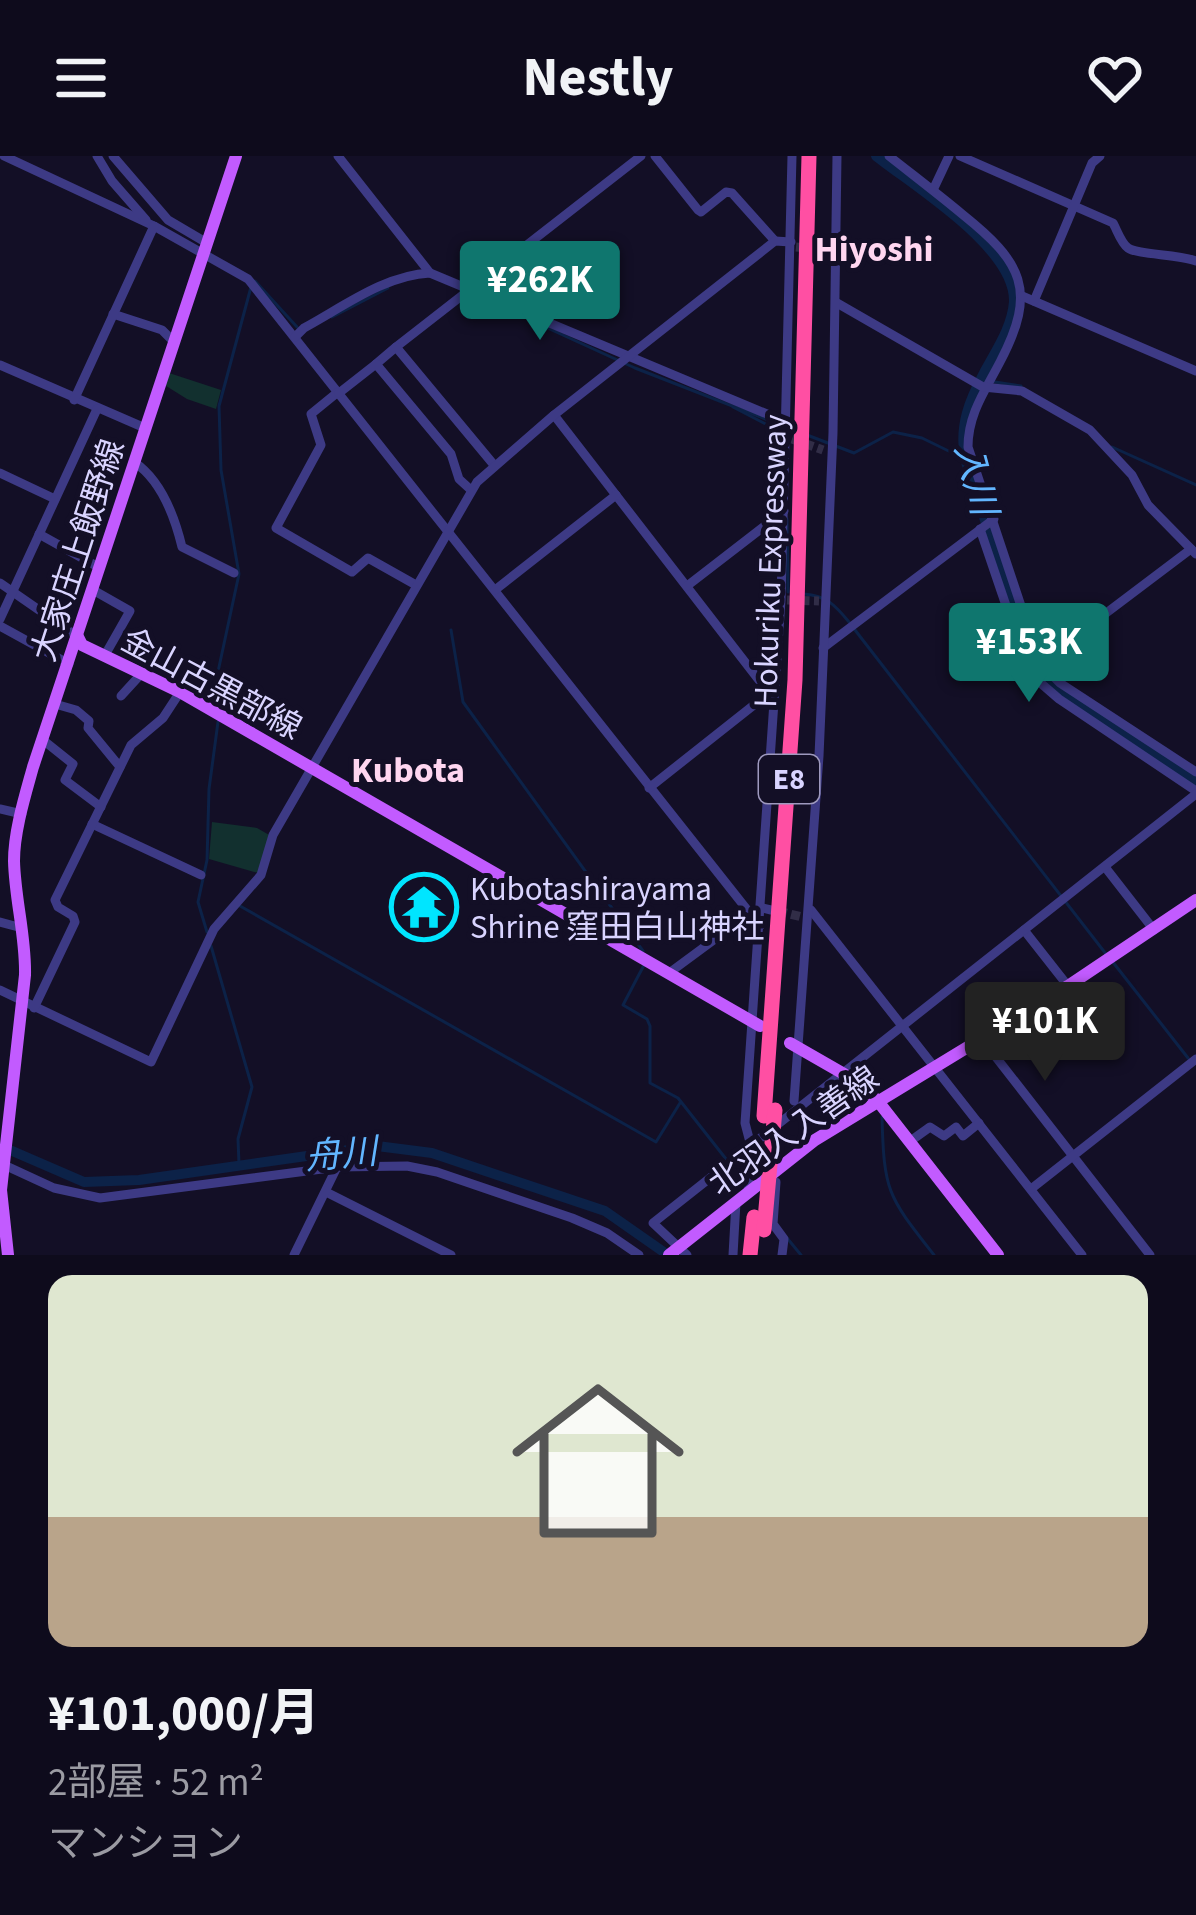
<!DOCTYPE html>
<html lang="ja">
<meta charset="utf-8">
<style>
:root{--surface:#0e0b1c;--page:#171425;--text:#f1f3f6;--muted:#9b9ba3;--line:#2e2b3b;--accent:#0f766e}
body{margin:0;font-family:"Source Sans 3","Noto Sans JP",sans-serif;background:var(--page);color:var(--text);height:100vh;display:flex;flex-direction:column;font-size:45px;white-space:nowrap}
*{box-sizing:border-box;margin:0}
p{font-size:39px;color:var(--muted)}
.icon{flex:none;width:66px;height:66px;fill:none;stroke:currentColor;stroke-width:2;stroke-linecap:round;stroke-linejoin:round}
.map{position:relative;height:1099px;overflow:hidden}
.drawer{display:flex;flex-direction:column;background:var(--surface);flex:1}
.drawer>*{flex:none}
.price{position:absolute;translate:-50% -102px;padding:0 27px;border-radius:12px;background:var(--accent);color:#fff;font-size:39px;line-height:78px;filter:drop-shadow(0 3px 6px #0008)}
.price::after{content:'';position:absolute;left:50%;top:72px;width:36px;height:27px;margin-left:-18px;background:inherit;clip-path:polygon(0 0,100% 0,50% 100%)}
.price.on{background:#222;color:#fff}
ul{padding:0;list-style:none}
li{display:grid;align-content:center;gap:24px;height:636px;padding:0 48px}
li+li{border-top:3px solid var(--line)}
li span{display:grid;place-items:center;height:372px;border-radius:24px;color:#555}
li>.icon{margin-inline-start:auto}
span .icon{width:216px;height:216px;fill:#fffc;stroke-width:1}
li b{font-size:51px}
header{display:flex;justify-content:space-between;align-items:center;height:156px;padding:0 48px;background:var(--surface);font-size:54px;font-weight:700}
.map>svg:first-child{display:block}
</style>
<header><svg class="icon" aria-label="menu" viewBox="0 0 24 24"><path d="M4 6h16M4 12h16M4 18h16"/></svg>Nestly<svg class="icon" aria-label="heart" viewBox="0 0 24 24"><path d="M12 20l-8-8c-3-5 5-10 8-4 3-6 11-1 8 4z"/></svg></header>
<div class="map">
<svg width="1196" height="1099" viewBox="0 0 1196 1099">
<rect width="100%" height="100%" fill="#130f26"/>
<g fill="#12302f">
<path d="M166 216 221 234 216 253 187 243 163 228Z"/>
<path d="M212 666 257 672 271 680 258 717 209 703Z"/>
<path d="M435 721 447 726 452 734 443 763 415 766C403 748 421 732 435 721Z"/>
</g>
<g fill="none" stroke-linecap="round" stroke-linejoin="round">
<g stroke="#0c2248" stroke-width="3">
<path d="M255 125 297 171"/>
<path d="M332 161 388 132"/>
<path d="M530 164 635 212 781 269"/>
<path d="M995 226 1021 230"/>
<path d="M733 251 781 276"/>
<path d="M807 279 854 297 893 276 922 282 965 303"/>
<path d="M1112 291 1196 329"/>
<path d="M787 363 788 436"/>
<path d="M804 438C827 440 835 449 849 466"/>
<path d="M451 474 463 546 643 795"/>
<path d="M855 474 1106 798"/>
<path d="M219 551 216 525 239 418 221 314 219 250 251 131"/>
<path d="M240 750 656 986 680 947"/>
<path d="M207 776 198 746 207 704 209 633 218 566"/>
<path d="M211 790 252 931 238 983 239 1008"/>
<path d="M1112 805 1188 902"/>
<path d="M644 809 623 849 647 863 650 870V927L678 942 726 1003"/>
<path d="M882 961C884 1037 888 1040 934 1099"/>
<path d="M732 1011 744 1027"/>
<path d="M787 1082 801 1099"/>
</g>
<g stroke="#0c2248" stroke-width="10">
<path d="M876 0C915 31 1016 92 1014 146 1012 171 997 193 985 215 969 245 959 269 965 303L1030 502 1040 520 1053 532 1196 626"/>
<path d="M3 991 84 1026 139 1024 377 990 432 997 605 1055 668 1099"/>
</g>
<g stroke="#312d47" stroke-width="9" stroke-dasharray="9 4.5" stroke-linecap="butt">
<path d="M796 91 828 94"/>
<path d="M792 283 823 294"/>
<path d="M787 444 819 445"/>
<path d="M779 604 811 606"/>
<path d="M778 755 802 761"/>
</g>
<g stroke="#3d3a85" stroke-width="9">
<path d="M4 0 154 70 248 123 760 770"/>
<path d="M97 0 112 25 146 64"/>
<path d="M113 0 168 64 207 87"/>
<path d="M338 0 430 117"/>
<path d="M655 0 698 54 701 56 726 36 732 37 775 85"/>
<path d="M889 0C913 19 938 38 962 58 1022 106 1038 134 1000 206 985 235 968 258 968 291L1040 507 1060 527 1196 616"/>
<path d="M960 0 1113 67C1117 74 1121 87 1128 92 1138 99 1178 98 1196 105"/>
<path d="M933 34 949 0"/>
<path d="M1022 140 1196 215"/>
<path d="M1034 145 1092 7 1100 0"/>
<path d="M837 147 983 231 1022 235 1090 274 1132 319 1148 349 1196 398"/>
<path d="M113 158 162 174 174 186"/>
<path d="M295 181 304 172C343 151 385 119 430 117L786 266"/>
<path d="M396 191 641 0"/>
<path d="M376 208 396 191 494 309"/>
<path d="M0 209 145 272"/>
<path d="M338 236 311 258 321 289 276 372 352 416 368 402 416 429"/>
<path d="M339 237 376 208 451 298 459 323 471 334"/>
<path d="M74 244 154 70"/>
<path d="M554 259 769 537 775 533"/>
<path d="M134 306C161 324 175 362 182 391L234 417"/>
<path d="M0 317 55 343"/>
<path d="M980 373 1029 517 1059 543 1196 635"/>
<path d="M39 378 100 412"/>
<path d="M0 427 78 481"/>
<path d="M687 430 784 355"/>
<path d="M93 434 130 455 105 499"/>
<path d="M495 434 616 339"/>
<path d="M0 463 97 253"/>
<path d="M0 470 69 508"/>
<path d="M823 492 994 363"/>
<path d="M1040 507 1191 393"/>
<path d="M121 540 142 517"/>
<path d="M55 548 76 554 89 565 88 572 120 611"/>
<path d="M43 584 73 608 65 624 101 651"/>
<path d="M649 632 769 537"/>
<path d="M0 653 22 658"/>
<path d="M92 668 201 719"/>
<path d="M1105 711 1154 774"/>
<path d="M811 754 1082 1099"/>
<path d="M0 766 22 772"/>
<path d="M1024 774 1068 830"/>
<path d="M669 817 749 758 762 752 771 754"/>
<path d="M0 834 151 906 214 773 261 719 273 679 477 326 554 259 775 85 791 86"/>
<path d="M34 852 75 766 73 760 58 751 55 744 131 589 163 562 180 536"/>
<path d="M981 882 1150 1099"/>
<path d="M794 945 819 600 833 277 837 0"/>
<path d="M909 986 930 971 944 980 956 971 963 980 979 967"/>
<path d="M0 1007 54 1032 100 1042 337 1011 407 1010 437 1016 572 1062 607 1077 639 1099"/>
<path d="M776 1026 773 1068 784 1083 782 1099"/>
<path d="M1031 1033 1196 903"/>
<path d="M326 1036 451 1099"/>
<path d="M748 1037 751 990 745 967 781 444 792 0"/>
<path d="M294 1099 337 1011"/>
<path d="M687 1099 653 1067 1196 638"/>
<path d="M733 1099 736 1046"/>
</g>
<g stroke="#c25bff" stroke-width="12">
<path d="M78 481 82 489 180 536 760 870"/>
<path d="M790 887 844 918 877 944 998 1099"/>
<path d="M8 1099 1 1034 25 819C26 781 15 744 14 705 14 675 25 640 33 611L236 0"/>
<path d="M669 1099 815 984 1068 830 1196 744"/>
</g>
<g stroke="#ff4fa3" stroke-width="15">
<path d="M764 960 795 524 809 0"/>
<path d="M750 1099 754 1061"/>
</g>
<path stroke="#ff4fa3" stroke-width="15" d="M764 1074 775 954"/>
</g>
<defs>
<g id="temple-ring" transform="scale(3.45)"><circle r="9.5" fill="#130f26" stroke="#00e5ff" stroke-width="1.5"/><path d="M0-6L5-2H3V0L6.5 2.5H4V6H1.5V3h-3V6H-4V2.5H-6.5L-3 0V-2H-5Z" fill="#00e5ff"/></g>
</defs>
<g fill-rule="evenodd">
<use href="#temple-ring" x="424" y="751"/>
</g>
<g text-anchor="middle" stroke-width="10" stroke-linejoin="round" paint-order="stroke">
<rect fill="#130f26" stroke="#9e99be" stroke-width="3" x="759" y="599" width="60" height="48" rx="9"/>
<g font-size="30" font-weight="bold" fill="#d9d4ff">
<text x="789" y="633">E8</text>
</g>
<g font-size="33" fill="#d9d4ff" stroke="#130f26">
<text transform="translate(77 394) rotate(-72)" y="12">大家庄上飯野線</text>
<text transform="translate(769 405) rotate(-88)" y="12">Hokuriku Expressway</text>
<text transform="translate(212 527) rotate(28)" y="12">金山古黒部線</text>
<text transform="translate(793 974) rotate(-35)" y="12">北羽入入善線</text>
</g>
<g font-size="33" fill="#d9d4ff" stroke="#130f26" text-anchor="start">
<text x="470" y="744">Kubotashirayama<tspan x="470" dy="38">Shrine 窪田白山神社</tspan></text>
</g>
<g font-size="36" font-weight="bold" fill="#ffd6f0" stroke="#130f26">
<text x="874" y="105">Hiyoshi</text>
<text x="408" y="626">Kubota</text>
</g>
<g font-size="36" font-style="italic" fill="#62b6ff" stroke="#130f26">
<text transform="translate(977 323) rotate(75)" y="13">入川</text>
<text transform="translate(341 997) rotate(-5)" y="13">舟川</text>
</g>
</g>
</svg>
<b class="price" style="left:540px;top:187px">¥262K</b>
<b class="price" style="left:1029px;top:549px">¥153K</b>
<b class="price on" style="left:1045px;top:928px">¥101K</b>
</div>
<section class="drawer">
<ul>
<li><span style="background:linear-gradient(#dfe7d0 65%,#b9a48a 0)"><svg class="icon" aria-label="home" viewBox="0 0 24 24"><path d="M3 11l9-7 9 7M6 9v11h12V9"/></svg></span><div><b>¥101,000/月</b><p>2部屋 · 52 m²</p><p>マンション</p></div></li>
</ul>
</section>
